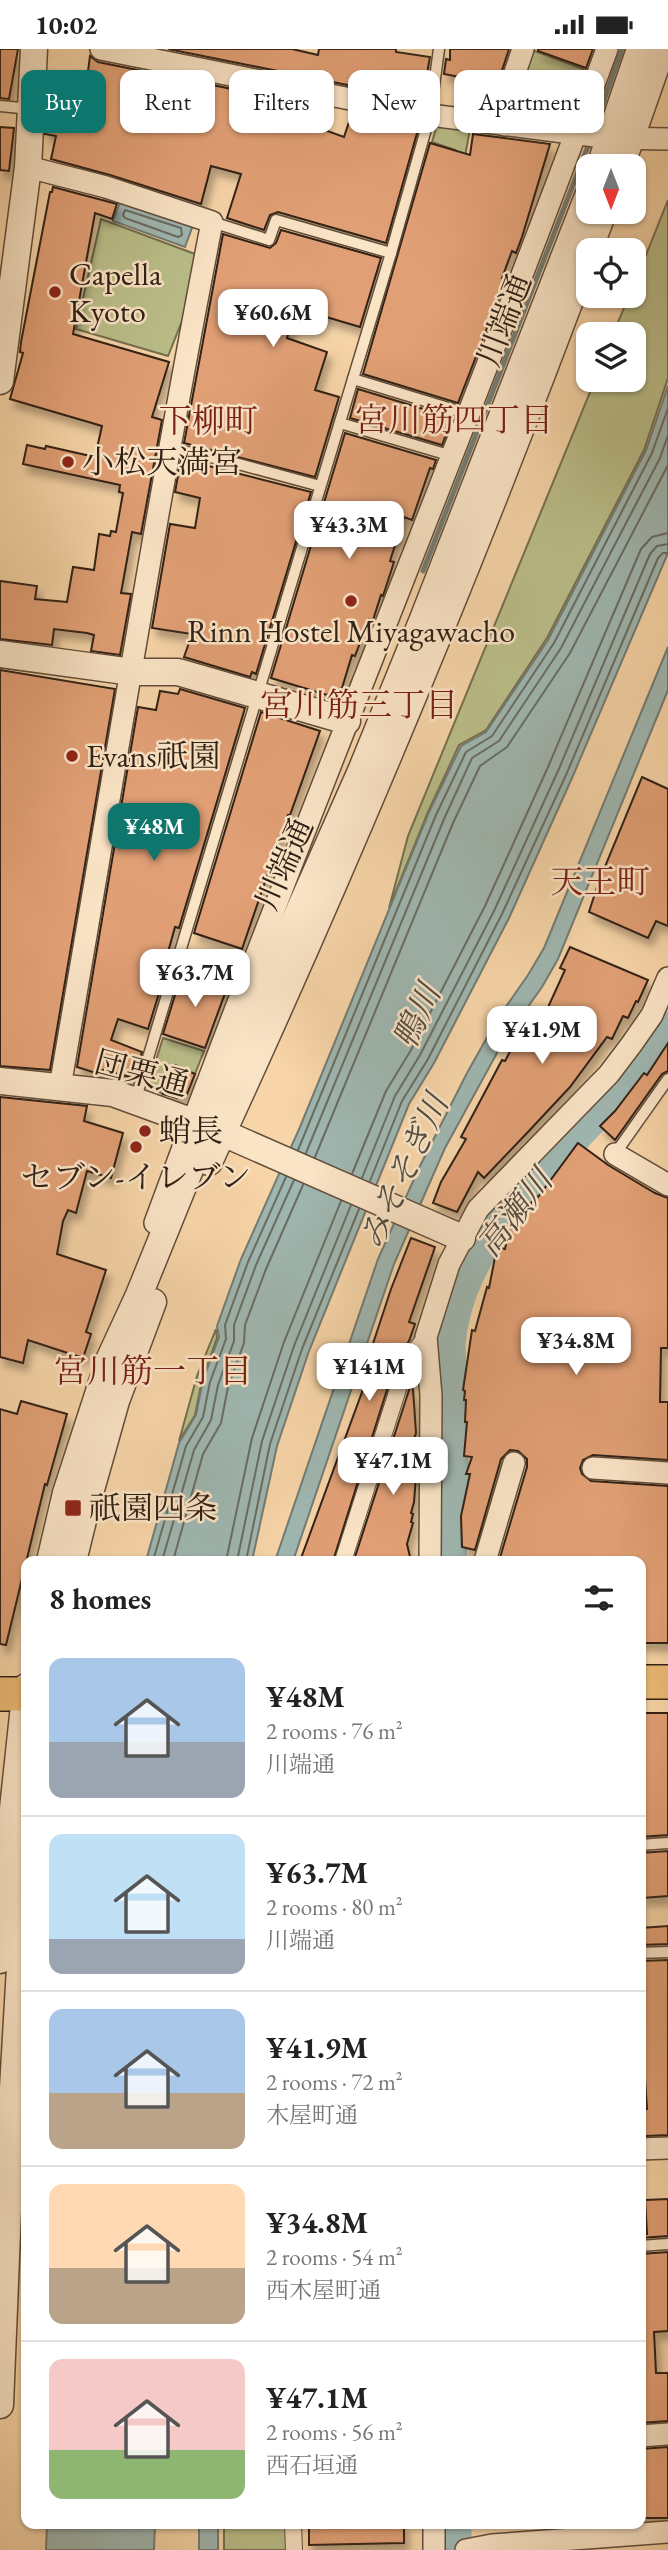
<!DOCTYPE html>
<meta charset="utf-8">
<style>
:root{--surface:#fff;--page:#f6f6f6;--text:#222;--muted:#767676;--line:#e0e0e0;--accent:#0f766e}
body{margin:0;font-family:"EB Garamond","Noto Serif JP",serif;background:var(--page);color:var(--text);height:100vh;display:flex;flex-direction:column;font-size:26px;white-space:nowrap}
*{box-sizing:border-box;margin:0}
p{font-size:23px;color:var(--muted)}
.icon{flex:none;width:38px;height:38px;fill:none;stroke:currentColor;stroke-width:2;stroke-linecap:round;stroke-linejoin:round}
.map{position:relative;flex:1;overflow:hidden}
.details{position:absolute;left:21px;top:1507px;width:625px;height:973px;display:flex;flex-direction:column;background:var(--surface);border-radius:14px;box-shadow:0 2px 5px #0004}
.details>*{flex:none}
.top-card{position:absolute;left:21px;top:21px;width:626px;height:63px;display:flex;gap:14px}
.needle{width:46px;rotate:180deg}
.controls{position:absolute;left:576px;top:105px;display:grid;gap:14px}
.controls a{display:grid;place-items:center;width:70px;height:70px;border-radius:14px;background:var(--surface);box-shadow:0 2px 5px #0004;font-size:35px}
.price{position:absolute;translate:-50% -60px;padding:0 16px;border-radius:14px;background:#fff;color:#222;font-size:23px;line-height:46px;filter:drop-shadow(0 2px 4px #0008)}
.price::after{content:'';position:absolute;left:50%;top:42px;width:21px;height:16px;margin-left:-10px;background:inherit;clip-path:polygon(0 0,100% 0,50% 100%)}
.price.selected{background:var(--accent);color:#fff}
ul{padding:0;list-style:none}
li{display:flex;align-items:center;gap:21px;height:175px;padding:0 28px}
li+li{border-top:2px solid var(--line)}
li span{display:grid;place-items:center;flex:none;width:196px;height:140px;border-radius:14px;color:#555}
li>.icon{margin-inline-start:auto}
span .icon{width:84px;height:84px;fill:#fffc;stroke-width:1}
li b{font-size:30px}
h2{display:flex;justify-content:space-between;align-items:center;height:84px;padding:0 28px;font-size:30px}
.tag{padding:0 24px;border-radius:14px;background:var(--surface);box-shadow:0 2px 5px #0004;font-size:24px;line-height:63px}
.tag.selected{background:var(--accent);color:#fff}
.status{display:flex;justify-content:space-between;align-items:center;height:49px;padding:0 35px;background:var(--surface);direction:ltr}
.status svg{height:19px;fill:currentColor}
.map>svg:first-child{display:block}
</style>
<div class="status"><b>10:02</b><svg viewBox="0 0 49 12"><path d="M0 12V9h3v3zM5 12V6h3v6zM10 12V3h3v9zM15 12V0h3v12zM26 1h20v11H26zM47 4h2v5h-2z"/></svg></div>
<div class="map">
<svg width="668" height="2501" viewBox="0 0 668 2501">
<defs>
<filter id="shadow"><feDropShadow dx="4.5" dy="8" stdDeviation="3.5" flood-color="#0004"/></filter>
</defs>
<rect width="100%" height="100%" fill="#f7d5a8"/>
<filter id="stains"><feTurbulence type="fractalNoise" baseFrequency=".00286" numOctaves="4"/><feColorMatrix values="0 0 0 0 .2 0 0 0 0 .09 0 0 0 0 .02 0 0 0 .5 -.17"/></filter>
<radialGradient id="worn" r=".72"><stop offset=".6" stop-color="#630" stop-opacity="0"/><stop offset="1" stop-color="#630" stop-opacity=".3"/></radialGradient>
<g fill="#babe89" stroke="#756f4f" stroke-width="2">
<path d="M529 0 586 21 572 59 562 67 545 69 525 64 511 51Z"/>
<path d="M437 76 470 80 463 118 452 114 455 101 432 93Z"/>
<path d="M668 151V329L644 401 547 589 486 681 459 696 428 763 389 859 408 787 595 331H634V285H613L629 247H634V236Z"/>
<path d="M101 170 195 205 186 262 168 307 76 280Z"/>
<path d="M163 989 204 1002 195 1025 175 1017 163 1045 148 1037Z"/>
<path d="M216 1280 217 1289 202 1331 195 1366 179 1392 197 1327Z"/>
<rect x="224" y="2475" width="64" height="26"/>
</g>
<g fill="#9fb7b1" stroke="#737b73" stroke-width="2">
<path d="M121 151 193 176 185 198 113 172Z"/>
<path d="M668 337V504L572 729 509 869 434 1014 409 1055 309 1302 277 1397 252 1512H146L179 1394 196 1366 203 1331 219 1288 217 1277 241 1210 300 1078 429 763 461 697 486 683 548 591 646 401Z"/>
<path d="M668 598V641L558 910 542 938 503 993 445 1099 394 1215 293 1512H275L378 1210 419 1119 467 1024 498 969 528 926 544 899Z"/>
<path d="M47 2475H155L154 2501H46Z"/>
<rect x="199" y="2475" width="19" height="26"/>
</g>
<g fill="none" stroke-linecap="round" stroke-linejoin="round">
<g stroke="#686c63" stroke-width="2">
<path d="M125 161 181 179 182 186 178 188 125 169 123 166Z"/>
<path d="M298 1101 436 766 466 703 492 687 554 594 652 404 668 359"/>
<path d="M306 1104 444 770 472 709 499 692 561 599 660 409 668 386"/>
<path d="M315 1108 453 774 480 717 507 698 570 604 668 416"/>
<path d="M352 1125 386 1042 411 1001 485 857 548 718 641 500 652 488 668 484"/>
<path d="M362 1129 395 1047 420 1006 494 862 558 722 650 505 657 497 668 495"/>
<path d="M370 1132 402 1052 428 1010 502 865 566 726 658 509 663 504H668"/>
<path d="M153 1512 186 1397 203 1368 210 1333 226 1290 225 1276 248 1213 286 1128"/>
<path d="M162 1512 194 1401 211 1371 218 1336 234 1292V1276L256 1216 294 1131"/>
<path d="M173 1512 203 1405 221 1374 228 1338 244 1294 245 1276 266 1220 303 1136"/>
<path d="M226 1512 252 1389 284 1293 341 1152"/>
<path d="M237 1512 262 1392 294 1297 351 1156"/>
<path d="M246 1512 270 1395 302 1300 359 1160"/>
</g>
<g stroke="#737b73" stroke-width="5">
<path d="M593 83 622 0"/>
<path d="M423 522 590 92"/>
</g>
<g stroke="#9fb7b1" stroke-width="33">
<path d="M450 1512 453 1449 449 1296C459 1165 601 1083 668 979"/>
<path d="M455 2474V2501"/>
</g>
</g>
<g fill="#e19f75" stroke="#302015" stroke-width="2" filter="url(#shadow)">
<path d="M0 0H18L9 50 0 49Z"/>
<path d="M168 0H292L318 6 319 0H396V3L430 8 422 51Z"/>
<path d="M450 0H509L493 49 492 61 456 56 460 28 444 25 446 10 450 11Z"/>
<path d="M538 0H593L586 19 538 2Z"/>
<path d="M90 7 98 13 312 56 305 74 344 88 352 64 419 77 386 194 278 163 270 166 264 181 227 169 241 125 211 117 201 155 110 126 51 110 56 87 45 85 48 27 87 30Z"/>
<path d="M0 78 14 79 9 122 0 121Z"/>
<path d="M473 85 550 95 522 188 516 204 512 202 502 229 506 230 458 354 363 325 430 94 470 106Z"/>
<path d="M53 138 117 155 112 170 95 164 73 285 169 313 152 368 162 371 141 485 132 483 121 544 131 545 120 606 91 602 94 586 87 584 54 580 52 596 0 590V532L37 537 35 550 67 553 73 518 94 521 99 485 110 487 111 482 116 483 123 444 119 443 120 436 23 415 27 396 45 400 46 397 95 408 102 377 10 350 23 304 20 303 21 293 50 143H52Z"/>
<path d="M281 181 381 209 360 278 296 259 287 289 327 303 315 341 339 348 315 428 184 394 223 185 270 199 276 194Z"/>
<path d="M358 340 453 369 442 396 350 369Z"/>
<path d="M345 384 436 411 433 420 430 419 412 471 404 468 390 512 394 513 383 547 381 546 373 571 369 570 355 607 352 606 342 639 327 646 271 629Z"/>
<path d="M181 410 311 443 256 625 252 623 250 628 184 608 192 585 152 579 170 475 195 479 200 449 175 443Z"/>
<path d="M0 621 115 640 50 1021 0 1017Z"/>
<path d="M180 640 245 659 179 879 175 878 165 914 168 915 148 980 118 970 111 991 142 1003 134 1029 99 1020V1025L77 1018 138 658 156 661 160 642 178 645Z"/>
<path d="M261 663 320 682 290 766H288L242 900 194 884Z"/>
<path d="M642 728 668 740V877L656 872 648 889 589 863 599 832Z"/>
<path d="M570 898 648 931 638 953 636 952 628 969 623 967 612 990 607 988 570 1038 527 1084 484 1129 478 1123 457 1163 433 1154 441 1133 466 1090 461 1088 502 1011 505 1012 521 982 523 983 528 973 539 978 565 921 560 919Z"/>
<path d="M183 920 228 936 205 999 163 985Z"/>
<path d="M668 994V1022L662 1025 615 1091 600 1077 615 1062 644 1024 647 1026Z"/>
<path d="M175 1016 195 1025 187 1045 177 1049 163 1045Z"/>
<path d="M0 1048 87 1057 84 1072 123 1084 111 1129 87 1122 76 1164 68 1161 63 1172 57 1205 106 1221 86 1283 91 1285 83 1309 28 1291 23 1314 0 1308Z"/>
<path d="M578 1094 608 1116 655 1144 668 1149V1299H661L660 1353H668V1411L593 1406 583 1411 580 1419 582 1425 591 1432 668 1437V1594H640V1512H499L527 1418V1410L518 1402 510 1401 501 1410 475 1501 462 1498 461 1467 470 1425H466L472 1408 464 1407 467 1373H465L466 1351H464L465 1342 463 1341 472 1281 475 1282 487 1238 489 1239 497 1198 505 1200 511 1172 521 1174 523 1157 528 1158 536 1147 538 1148Z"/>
<path d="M411 1189 435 1198 409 1273 415 1275 409 1292 397 1309 333 1512H300L369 1324 364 1322 391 1240Z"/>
<path d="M410 1338 413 1340 416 1384 414 1390H416L409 1412 417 1414 414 1453 411 1464 413 1465 411 1473 413 1474 407 1495 411 1512 354 1511Z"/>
<path d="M21 1352 67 1365 47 1436 45 1435 6 1596 0 1595V1360L17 1365Z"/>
<path d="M640 1664H668V1786L640 1788Z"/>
<path d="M668 1802V1847L642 1849 640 1804Z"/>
<path d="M668 1877V1895L640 1896V1879Z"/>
<path d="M668 1911V2086L647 2087 642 2086 641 2060H647L643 2000H640V1912Z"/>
<path d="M668 2150V2187L640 2189V2185H647L645 2151Z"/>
<path d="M668 2203V2282L654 2283 656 2324H668V2372L640 2374V2205Z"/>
<path d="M668 2398V2469H640V2400Z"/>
<path d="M309 2474H404V2494L309 2496Z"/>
</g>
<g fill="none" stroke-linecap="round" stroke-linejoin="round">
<g stroke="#624d3a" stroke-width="13">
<g id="service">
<path d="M0 57 31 60"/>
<path d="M212 173 269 191 276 171 391 204"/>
<path d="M353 330 468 365"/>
<path d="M340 374 452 407"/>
<path d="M168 399 220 410 320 437"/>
<path d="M135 1052 391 204 430 66 439 0"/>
<path d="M615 1105 668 1030"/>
<path d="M640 1796 668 1794"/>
<path d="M640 1904 668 1903"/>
<path d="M640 2197 668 2195"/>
</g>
</g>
<g stroke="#624d3a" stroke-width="18">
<g id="pedestrian">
<path d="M343 1512 407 1312 426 1288"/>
<path d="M293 2474 294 2501"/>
</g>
</g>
<g stroke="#624d3a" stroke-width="24">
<g id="minor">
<path d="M101 0 430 66 610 89 668 90"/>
<path d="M504 76 505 53 523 0"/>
<path d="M28 118 106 138 212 173C156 460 110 750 60 1038"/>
<path d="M615 1105 668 1136"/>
<path d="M155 1174C300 781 462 394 607 0"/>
<path d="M593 1419 668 1424"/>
<path d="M430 1512 431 1347 426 1288 449 1215 478 1160 609 1025 631 996 652 966 668 929"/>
<path d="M485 1512 514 1414"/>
<path d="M640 2100 668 2099"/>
<path d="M640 2387 668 2385"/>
<path d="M434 2474V2501"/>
<path d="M466 2501 492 2496 668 2483"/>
</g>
</g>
<g stroke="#624d3a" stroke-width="29">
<g id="tertiary">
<path d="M600 117 640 0"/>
<path d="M621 117 662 0"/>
<path d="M589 201 603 163"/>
<path d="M0 332 28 118 34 0"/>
<path d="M0 605 132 623H178L347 672"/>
<path d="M0 1032 113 1044 223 1084 462 1189"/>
<path d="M209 1113C347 815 473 511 588 204"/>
<path d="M50 1512 66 1444 110 1309 139 1246 195 1108 216 1049 361 722 423 570 588 147"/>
<path d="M73 1512 88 1451 116 1352 153 1253"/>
<path d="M0 1911 7 1816 26 1638"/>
<path d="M0 2356 13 2039 26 1815"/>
</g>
</g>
<g stroke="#302015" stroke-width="36">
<g id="primary">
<path d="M640 1633H668"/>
<path d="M0 1645H26"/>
</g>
</g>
<use href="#service" stroke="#fae4c6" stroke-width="10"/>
<use href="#pedestrian" stroke="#fae4c6" stroke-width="16"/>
<use href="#minor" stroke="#fae4c6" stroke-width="21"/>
<use href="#tertiary" stroke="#fae4c6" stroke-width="26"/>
<use href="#primary" stroke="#ecba74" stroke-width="33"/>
</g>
<g fill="#8f2418" stroke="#fae4c6" stroke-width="2.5">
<circle cx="55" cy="243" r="7"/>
<circle cx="68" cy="413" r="7"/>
<circle cx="351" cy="552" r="7"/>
<circle cx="72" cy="707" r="7"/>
<circle cx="145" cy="1082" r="7"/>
<circle cx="136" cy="1098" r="7"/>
<rect x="64" y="1450" width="18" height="18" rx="3.5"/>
</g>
<g text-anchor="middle" stroke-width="5" stroke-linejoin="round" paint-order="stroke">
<g font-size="32" fill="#302015" stroke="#fae4c6" text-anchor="start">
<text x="69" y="236">Capella<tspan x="69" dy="37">Kyoto</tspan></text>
<text x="82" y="424">小松天満宮</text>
<text x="351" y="593" text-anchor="middle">Rinn Hostel Miyagawacho</text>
<text x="86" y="718">Evans祇園</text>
<text x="159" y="1093">蛸長</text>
<text x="136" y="1139" text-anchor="middle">セブン-イレブン</text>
<text x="89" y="1470">祇園四条</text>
</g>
<g font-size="32" fill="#302015" stroke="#fae4c6">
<text transform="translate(504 271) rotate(-69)" y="11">川端通</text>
<text transform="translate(284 815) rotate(-66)" y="11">川端通</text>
<text transform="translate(142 1024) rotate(15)" y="11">団栗通</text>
</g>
<g font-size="33" fill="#7a1f14" stroke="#fae4c6">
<text x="454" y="382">宮川筋四丁目</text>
<text x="208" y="383">下柳町</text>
<text x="359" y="667">宮川筋三丁目</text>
<text x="600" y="844">天王町</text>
<text x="153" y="1333">宮川筋一丁目</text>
</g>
<g font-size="33" font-style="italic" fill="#514d44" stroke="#fae4c6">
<text transform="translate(416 967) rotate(-65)" y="12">鴨川</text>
<text transform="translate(403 1122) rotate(-65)" y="12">みそそぎ川</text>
<text transform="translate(514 1163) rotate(-52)" y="12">高瀬川</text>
</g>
</g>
<rect width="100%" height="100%" filter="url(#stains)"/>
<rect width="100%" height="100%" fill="url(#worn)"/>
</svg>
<div class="controls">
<a><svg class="needle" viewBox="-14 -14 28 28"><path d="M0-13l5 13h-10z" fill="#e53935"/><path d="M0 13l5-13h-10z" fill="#767676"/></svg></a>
<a><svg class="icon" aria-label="locate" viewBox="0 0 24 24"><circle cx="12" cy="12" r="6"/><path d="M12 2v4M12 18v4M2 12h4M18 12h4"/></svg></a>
<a><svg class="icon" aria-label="layers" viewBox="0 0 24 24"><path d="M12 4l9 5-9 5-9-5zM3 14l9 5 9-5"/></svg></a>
</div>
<b class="price" style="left:273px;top:300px">¥60.6M</b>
<b class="price" style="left:349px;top:512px">¥43.3M</b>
<b class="price selected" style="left:154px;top:814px">¥48M</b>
<b class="price" style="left:195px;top:960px">¥63.7M</b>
<b class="price" style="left:542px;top:1017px">¥41.9M</b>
<b class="price" style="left:576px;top:1328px">¥34.8M</b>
<b class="price" style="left:369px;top:1354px">¥141M</b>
<b class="price" style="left:393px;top:1448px">¥47.1M</b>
<div class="top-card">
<a class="tag selected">Buy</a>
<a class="tag">Rent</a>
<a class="tag">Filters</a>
<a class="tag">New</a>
<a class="tag">Apartment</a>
</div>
<section class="details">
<h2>8 homes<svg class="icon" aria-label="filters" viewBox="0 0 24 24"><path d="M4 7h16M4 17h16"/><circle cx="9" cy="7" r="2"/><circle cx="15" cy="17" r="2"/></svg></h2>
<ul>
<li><span style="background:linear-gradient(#a9c7e8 60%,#9aa5b1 0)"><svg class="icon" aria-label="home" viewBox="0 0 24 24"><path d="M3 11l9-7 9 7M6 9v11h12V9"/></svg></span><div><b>¥48M</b><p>2 rooms · 76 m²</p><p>川端通</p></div></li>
<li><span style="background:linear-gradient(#bfe0f5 75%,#9aa5b1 0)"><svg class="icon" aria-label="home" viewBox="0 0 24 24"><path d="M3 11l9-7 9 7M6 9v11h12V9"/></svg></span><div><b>¥63.7M</b><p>2 rooms · 80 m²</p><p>川端通</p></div></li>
<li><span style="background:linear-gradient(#a9c7e8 60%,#b9a48a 0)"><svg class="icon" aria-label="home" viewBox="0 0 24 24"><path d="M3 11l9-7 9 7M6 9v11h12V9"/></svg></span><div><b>¥41.9M</b><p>2 rooms · 72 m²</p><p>木屋町通</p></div></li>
<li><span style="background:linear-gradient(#ffd9b3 60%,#b9a48a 0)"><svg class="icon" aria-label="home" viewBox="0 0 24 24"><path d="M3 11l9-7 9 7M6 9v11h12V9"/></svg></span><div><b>¥34.8M</b><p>2 rooms · 54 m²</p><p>西木屋町通</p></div></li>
<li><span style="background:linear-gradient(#f6c9c9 65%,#8fb573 0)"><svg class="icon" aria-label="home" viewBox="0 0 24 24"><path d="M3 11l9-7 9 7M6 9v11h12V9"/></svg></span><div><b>¥47.1M</b><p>2 rooms · 56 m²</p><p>西石垣通</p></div></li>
</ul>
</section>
</div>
